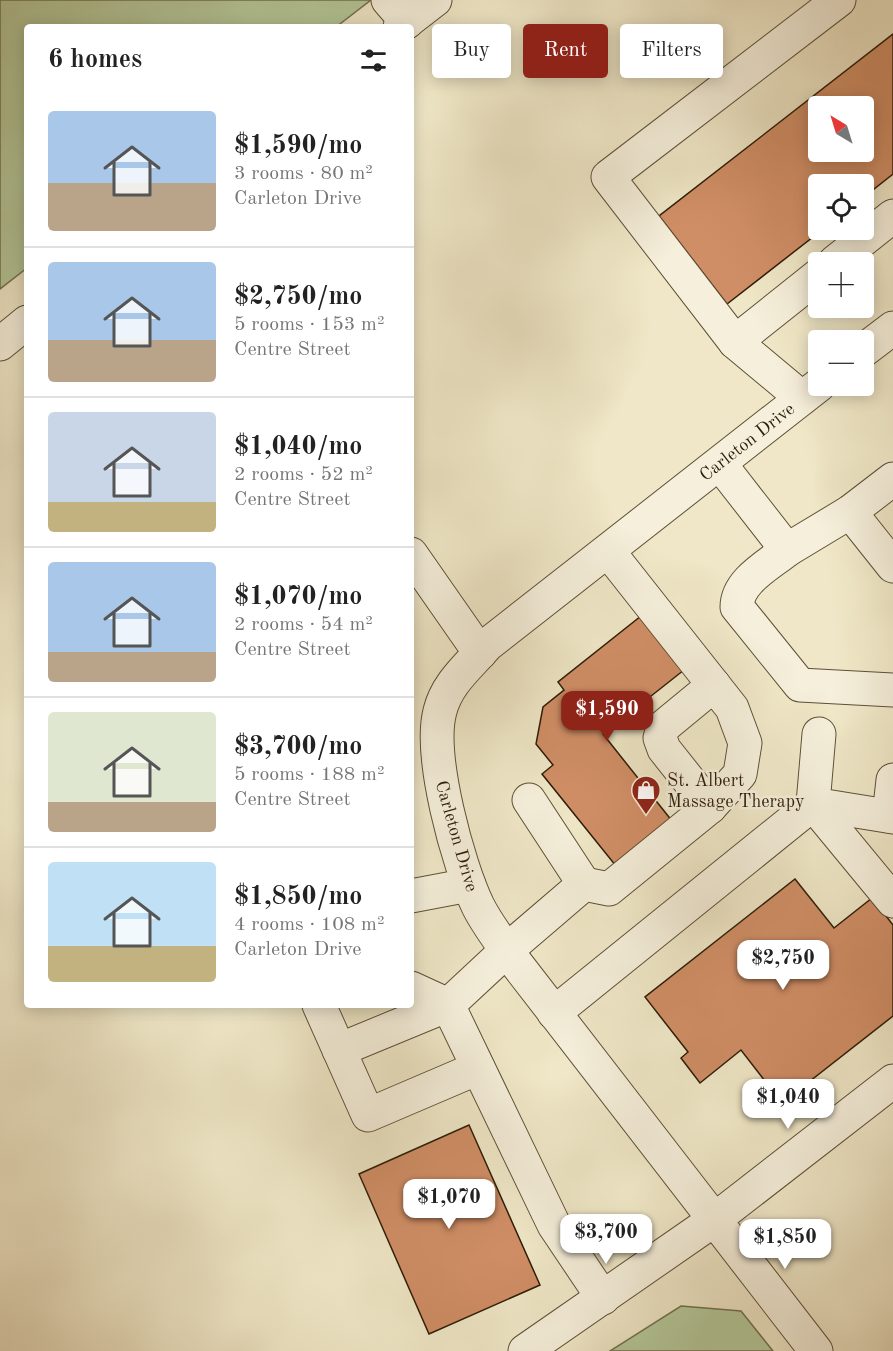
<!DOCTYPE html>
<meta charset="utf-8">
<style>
:root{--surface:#fff;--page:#f2f2f2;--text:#222;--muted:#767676;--line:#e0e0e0;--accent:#8f2418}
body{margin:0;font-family:"Old Standard TT",serif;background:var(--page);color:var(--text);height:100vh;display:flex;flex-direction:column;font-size:22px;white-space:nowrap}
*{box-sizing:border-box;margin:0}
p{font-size:20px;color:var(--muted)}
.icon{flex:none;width:33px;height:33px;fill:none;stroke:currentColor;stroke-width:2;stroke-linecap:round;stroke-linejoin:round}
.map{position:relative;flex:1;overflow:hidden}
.drawer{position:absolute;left:24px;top:24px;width:390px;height:984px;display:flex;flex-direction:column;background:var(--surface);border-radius:6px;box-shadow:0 3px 15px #0003}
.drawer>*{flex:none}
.top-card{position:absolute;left:432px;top:24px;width:370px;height:54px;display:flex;gap:12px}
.needle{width:39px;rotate:322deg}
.controls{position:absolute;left:808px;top:96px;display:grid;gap:12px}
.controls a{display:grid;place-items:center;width:66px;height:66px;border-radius:6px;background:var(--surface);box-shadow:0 3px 15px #0003;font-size:30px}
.price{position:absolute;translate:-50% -51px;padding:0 14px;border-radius:12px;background:#fff;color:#222;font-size:20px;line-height:39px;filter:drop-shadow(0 2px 3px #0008)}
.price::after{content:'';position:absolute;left:50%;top:36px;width:18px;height:14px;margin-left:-9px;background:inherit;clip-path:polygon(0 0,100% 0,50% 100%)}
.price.on{background:var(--accent);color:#fff}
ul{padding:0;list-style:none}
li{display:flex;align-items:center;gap:18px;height:150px;padding:0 24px}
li+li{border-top:2px solid var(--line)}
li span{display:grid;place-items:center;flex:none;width:168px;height:120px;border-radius:6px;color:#555}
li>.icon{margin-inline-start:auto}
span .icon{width:72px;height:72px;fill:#fffc;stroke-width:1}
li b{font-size:26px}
h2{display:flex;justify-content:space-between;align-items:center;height:72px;padding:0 24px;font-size:26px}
.tag{padding:0 21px;border-radius:6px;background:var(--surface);box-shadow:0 3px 15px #0003;font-size:21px;line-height:54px}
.tag.on{background:var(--accent);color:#fff}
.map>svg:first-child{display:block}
</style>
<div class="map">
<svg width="893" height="1351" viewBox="0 0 893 1351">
<rect width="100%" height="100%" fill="#efe7c7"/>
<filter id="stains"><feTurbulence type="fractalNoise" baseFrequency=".00333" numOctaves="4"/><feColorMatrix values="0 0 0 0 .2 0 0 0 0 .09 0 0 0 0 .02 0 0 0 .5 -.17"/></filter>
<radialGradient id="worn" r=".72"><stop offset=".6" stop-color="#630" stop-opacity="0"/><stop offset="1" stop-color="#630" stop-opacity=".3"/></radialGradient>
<g fill="#b4c799" stroke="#707250" stroke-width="1.5">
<path d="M0 0H371L336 27H27V268L0 289Z"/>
<path d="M681 1306 741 1311 773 1351H610Z"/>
</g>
<g fill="#d08e66" stroke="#2d1d07" stroke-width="1.5" fill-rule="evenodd">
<path d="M893 34V174L864 197V184H819V230H822L727 304 659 216ZM819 106H864V152H819Z"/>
<path d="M641 616 684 670 603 734 676 826 620 871 542 774 553 765 536 744 543 707 564 690 558 682Z"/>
<path d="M795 879 834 928 872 898 893 925V1016L782 1103 741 1050 700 1083 681 1058 688 1052 645 997Z"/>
<path d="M469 1125 540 1285 429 1334 359 1174Z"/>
</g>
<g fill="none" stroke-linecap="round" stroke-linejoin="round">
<g stroke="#5e5037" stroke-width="35">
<g id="minor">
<path d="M388 0 407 22"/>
<path d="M400 27 435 0"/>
<path d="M835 262 893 216"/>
<path d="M735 342 819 275"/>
<path d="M0 344 27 322"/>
<path d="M864 350 893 328"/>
<path d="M802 398 735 342 608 177 839 0"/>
<path d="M720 464 787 550 850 512 893 479"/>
<path d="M850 512 893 566"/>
<path d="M787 550C769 565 737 581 737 607L800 685 893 690"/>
<path d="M411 554 480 653"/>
<path d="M819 734 813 804 893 901"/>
<path d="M710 807 664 749 660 738 663 727 714 685"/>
<path d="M889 816 893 780"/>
<path d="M584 884 609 889 710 807 740 774 745 743 732 708 608 551"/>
<path d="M411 896 469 885"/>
<path d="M411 988 448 1005 554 1225 603 1298"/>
<path d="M319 1005 368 1115 478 1068"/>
<path d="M554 1013 813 804 893 817"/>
<path d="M339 1050 448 1005 507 950 584 884 529 800"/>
<path d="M525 1351 714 1220 893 1081"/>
<path id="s1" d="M816 1351 516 963C503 945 488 926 478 906 458 865 428 755 440 711 447 683 469 666 487 645L819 385"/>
</g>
</g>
<use href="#minor" stroke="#f5efdb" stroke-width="33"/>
</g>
<defs>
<g id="shop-pin" transform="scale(1.5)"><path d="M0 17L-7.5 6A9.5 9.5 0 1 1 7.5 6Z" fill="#8f2418" stroke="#f5efdb"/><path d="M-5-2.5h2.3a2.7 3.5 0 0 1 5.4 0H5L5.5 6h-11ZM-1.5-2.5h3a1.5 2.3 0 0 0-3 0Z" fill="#fff"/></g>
</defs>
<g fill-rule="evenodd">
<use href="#shop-pin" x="646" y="790"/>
</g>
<g text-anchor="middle" stroke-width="5" stroke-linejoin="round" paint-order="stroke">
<g font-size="18" fill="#2d1d07" stroke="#f5efdb">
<text dy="6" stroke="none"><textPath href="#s1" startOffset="1172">Carleton Drive</textPath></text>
<text transform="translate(457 836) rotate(74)" y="6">Carleton Drive</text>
</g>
<g font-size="18" fill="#2d1d07" stroke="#f5efdb" text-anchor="start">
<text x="667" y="786">St. Albert<tspan x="667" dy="21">Massage Therapy</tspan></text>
</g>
</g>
<rect width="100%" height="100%" filter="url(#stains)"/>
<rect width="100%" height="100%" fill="url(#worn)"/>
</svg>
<div class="controls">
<a><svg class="needle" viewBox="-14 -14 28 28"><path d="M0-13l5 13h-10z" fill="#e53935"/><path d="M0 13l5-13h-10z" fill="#767676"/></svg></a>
<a><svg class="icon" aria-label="locate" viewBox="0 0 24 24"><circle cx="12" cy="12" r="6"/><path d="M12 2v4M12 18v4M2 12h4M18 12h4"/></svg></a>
<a>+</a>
<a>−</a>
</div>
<b class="price on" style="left:607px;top:742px">$1,590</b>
<b class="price" style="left:783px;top:991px">$2,750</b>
<b class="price" style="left:788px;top:1130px">$1,040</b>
<b class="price" style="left:449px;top:1230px">$1,070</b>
<b class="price" style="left:606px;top:1265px">$3,700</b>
<b class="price" style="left:785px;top:1270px">$1,850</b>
<div class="top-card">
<a class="tag">Buy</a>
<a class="tag on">Rent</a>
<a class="tag">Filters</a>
</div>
<section class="drawer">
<h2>6 homes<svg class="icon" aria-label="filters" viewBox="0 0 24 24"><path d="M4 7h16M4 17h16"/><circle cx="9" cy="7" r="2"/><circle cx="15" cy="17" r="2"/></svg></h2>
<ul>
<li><span style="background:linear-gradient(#a9c7e8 60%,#b9a48a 0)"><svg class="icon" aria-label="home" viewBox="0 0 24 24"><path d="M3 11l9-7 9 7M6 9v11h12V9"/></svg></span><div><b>$1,590/mo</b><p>3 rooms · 80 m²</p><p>Carleton Drive</p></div></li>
<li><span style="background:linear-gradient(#a9c7e8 65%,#b9a48a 0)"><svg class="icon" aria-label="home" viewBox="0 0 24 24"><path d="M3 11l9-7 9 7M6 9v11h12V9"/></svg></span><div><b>$2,750/mo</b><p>5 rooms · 153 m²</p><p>Centre Street</p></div></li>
<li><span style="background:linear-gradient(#c9d6e8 75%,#c2b280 0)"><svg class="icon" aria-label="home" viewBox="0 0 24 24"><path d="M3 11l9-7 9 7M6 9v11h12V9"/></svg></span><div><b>$1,040/mo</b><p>2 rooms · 52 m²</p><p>Centre Street</p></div></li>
<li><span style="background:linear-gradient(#a9c7e8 75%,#b9a48a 0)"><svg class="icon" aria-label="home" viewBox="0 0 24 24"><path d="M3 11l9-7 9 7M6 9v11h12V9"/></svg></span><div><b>$1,070/mo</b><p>2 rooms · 54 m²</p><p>Centre Street</p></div></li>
<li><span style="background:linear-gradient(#dfe7d0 75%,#b9a48a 0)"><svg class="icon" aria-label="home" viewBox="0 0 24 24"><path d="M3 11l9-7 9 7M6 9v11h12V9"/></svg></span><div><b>$3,700/mo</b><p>5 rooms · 188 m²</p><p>Centre Street</p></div></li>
<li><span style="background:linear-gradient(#bfe0f5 70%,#c2b280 0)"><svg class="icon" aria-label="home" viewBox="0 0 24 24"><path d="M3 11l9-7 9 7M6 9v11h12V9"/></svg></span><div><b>$1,850/mo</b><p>4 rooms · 108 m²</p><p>Carleton Drive</p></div></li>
</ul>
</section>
</div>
